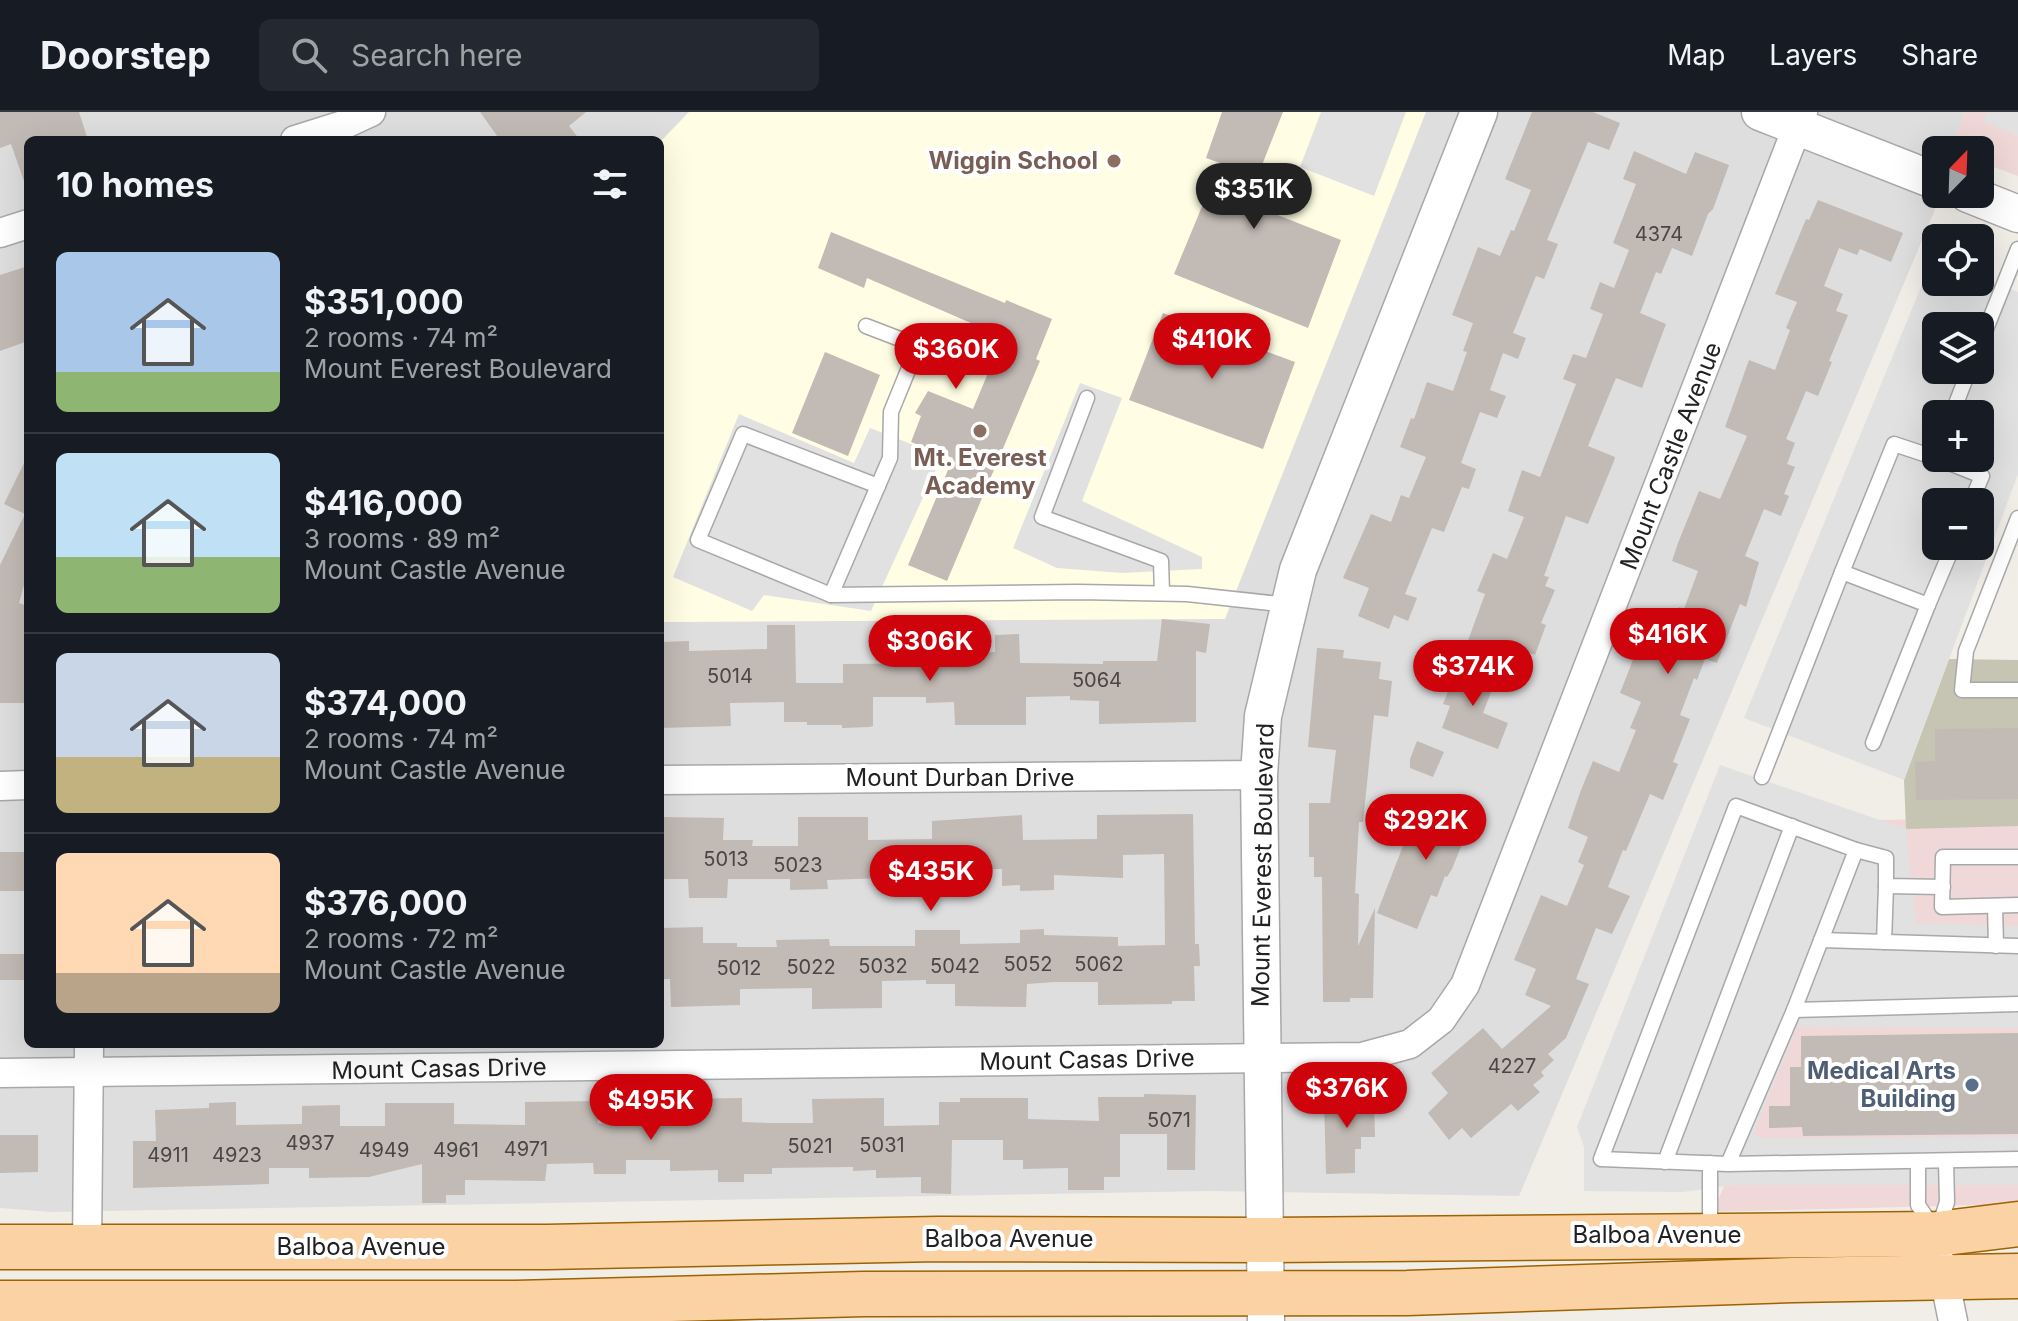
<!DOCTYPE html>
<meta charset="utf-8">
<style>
:root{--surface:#171b24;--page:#242831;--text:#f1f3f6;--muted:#9ea1a6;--line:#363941;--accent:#cf030b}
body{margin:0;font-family:Inter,sans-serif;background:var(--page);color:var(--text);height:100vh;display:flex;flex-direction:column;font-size:30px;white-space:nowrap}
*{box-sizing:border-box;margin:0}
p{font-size:26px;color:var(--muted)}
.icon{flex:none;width:44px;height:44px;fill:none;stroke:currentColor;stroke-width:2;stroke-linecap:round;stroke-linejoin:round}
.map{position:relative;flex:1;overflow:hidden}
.sheet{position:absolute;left:24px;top:24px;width:640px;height:912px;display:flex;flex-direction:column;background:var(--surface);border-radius:12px;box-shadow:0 8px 32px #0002}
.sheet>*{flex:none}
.needle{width:52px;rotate:23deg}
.fabs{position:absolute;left:1922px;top:24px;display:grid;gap:16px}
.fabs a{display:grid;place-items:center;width:72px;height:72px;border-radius:12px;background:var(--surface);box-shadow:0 8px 32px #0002;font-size:40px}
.price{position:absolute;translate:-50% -68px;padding:0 18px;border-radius:28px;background:var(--accent);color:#fff;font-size:26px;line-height:52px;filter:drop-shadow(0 2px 4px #0008)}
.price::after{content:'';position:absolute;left:50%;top:48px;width:24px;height:18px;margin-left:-12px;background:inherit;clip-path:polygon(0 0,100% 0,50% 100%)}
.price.on{background:#222;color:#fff}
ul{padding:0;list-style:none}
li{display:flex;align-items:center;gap:24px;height:200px;padding:0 32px}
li+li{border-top:2px solid var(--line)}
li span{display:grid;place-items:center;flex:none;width:224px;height:160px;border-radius:12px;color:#555}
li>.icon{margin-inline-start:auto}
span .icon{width:96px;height:96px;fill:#fffc;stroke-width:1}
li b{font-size:34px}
h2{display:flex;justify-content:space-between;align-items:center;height:96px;padding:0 32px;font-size:34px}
header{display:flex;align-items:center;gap:48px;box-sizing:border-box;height:112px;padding:0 40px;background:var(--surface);border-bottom:2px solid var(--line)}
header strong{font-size:38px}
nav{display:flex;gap:44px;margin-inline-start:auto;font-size:28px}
.search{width:560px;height:72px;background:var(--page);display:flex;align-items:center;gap:20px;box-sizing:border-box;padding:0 28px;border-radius:12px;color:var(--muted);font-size:30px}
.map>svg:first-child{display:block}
</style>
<header>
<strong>Doorstep</strong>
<div class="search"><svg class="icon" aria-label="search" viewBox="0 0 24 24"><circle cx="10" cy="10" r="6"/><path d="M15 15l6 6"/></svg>Search here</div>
<nav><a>Map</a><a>Layers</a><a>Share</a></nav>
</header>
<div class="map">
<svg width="2018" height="1209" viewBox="0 0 2018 1209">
<rect width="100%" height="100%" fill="#f1eee8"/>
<path fill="#dfdede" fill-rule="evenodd" d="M0 0H1965L1950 38H1936V82H1938L1934 100 1519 1084 1209 1079 51 1100 0 1096ZM28 28H660V932H28Z"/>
<g fill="#f1d8d8">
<path d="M1965 0H2018V64L1980 50V38H1950Z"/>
<path d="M2018 705V1092L1713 1100 1880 708Z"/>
</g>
<path fill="#fffee4" d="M689 0H1426L1225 507 660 510V30Z"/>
<path fill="#c6c5b3" d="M1949 547 2018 548V714L1906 717 1904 668Z"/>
<g fill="#e1e1e1" fill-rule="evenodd">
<path d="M1321 0H1406L1374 84 1300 55Z"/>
<path d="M1987 0H2018V24L1983 9Z"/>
<path d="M1932 148 1936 150V170H1980V166L2018 180V362L1904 668 1744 606ZM1936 214H1980V258H1936ZM1936 302H1980V346H1936ZM1936 390H1980V434H1936Z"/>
<path d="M1080 271 1122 286 1082 389 1202 445V457L1122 461 1057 456 1013 436Z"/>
<path d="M739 302 854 351 870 316 942 344 871 499 764 483 752 499 673 465Z"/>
<path d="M1720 653 1906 717 1916 811 2018 814V916L1797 915 1754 1020 1758 1026 2018 1025V1073H1733L1683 1080 1584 1079V1035L1577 1015Z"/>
</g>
<g fill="#c2bab4">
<path d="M0 0H79L88 28H28V72H25L11 32 0 36Z"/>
<path d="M480 0H586L569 14 580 28H500Z"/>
<path d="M1222 0H1283L1247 91 1341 128 1308 216 1174 162 1220 51 1206 46Z"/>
<path d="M1532 0H1593L1620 11 1609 38 1588 30 1547 128 1558 132 1544 167 1536 164 1513 221 1526 226 1518 247 1503 241 1490 278 1506 284 1497 306 1480 300 1461 351 1476 357 1469 377 1462 375 1444 420 1432 416 1405 482 1417 486 1408 509 1394 503 1389 517 1358 504 1369 476 1343 466 1371 402 1391 410 1401 383 1409 386 1426 345 1400 335 1411 306 1414 307 1427 270 1453 279 1467 240 1463 239 1473 211 1452 203 1478 135 1500 144 1511 118 1514 119 1531 78 1505 67Z"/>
<path d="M1634 39 1686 62 1695 40 1729 53 1713 97 1708 102 1692 144 1672 136 1661 162 1656 160 1640 201 1666 212 1642 276 1616 266 1588 334 1615 345 1614 349 1588 412 1566 404 1544 464 1549 465 1545 474 1555 478 1541 511 1546 513 1535 543 1512 535 1503 562 1462 545 1485 482 1477 479 1493 441 1507 447 1524 405 1508 399 1522 358 1540 365 1576 272 1563 267 1573 242 1586 246 1603 202 1590 197 1600 170 1614 176 1629 138 1613 131 1636 72 1623 67Z"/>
<path d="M1818 88 1903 121 1891 150 1860 137 1857 143 1839 136 1824 174 1843 182 1836 199 1848 203 1829 249 1832 250 1818 284 1806 279 1786 327 1795 331 1787 352 1795 355 1784 382 1789 384 1781 404 1764 397 1745 444 1759 450 1746 495 1740 492 1717 551 1705 547 1697 568 1694 566 1680 603 1690 607 1673 650 1678 652 1663 688 1650 682 1626 739 1623 738 1608 775 1630 784 1612 822 1596 816 1576 867 1589 872 1566 926 1548 942 1554 948 1541 960 1544 964 1533 973 1540 980 1518 999 1511 992 1471 1026 1462 1016 1449 1028 1428 1001 1448 981 1431 961 1483 916 1502 937 1551 894 1525 883 1536 857 1514 848 1541 783 1567 794 1584 753 1578 750 1588 725 1568 716 1581 678 1593 649 1619 660 1636 618 1630 616 1641 590 1620 581 1646 514 1668 523 1679 495 1684 497 1698 459 1672 449 1678 431 1699 379 1720 387 1747 324 1725 315 1749 248 1775 258 1790 218 1786 216 1797 190 1775 182 1806 107 1809 108Z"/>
<path d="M831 120 1005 191 1006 188 1052 207 1036 247 1040 249 947 469 908 453 953 346 911 330 921 304 915 301 928 279 973 297 1001 230 992 226 994 221 867 166 864 176 818 156Z"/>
<path d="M28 154V229L0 239V163Z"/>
<path d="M1163 201 1295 250 1263 337 1129 288Z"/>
<path d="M825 240 880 263 848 344 792 321Z"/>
<path d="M28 343V459L19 491 28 494V591H0V453L25 402 4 392Z"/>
<path d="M1162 507 1210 512 1206 541 1196 539V610L1099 612V589L1070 588V584L1026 585V613H955L954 590 926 591V585H873V614L869 615 842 616V613H807V610H784V590L730 591 731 614 660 616V530L689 529V539L767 537V513H795L796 571H843V552L938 551V542L995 540V523L1019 522 1020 551 1103 552V549H1157Z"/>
<path d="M1317 536 1344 538 1343 546 1381 550 1379 567 1392 569 1388 605 1374 603 1363 710H1359L1355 781 1359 782 1358 834 1375 796 1373 886H1350V890H1323L1322 765H1314V745H1309V691H1330L1336 638 1308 635Z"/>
<path d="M1457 557 1498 562 1483 601 1508 611 1498 637 1442 616 1450 594 1443 592Z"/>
<path d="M2018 616V687L1916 688 1915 650 1935 649V617Z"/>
<path d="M1417 629 1444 640 1433 665 1410 656V647Z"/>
<path d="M1433 690H1473L1470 700 1474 702 1452 757 1447 765 1445 764 1437 785 1431 783 1417 817 1377 801 1408 721 1419 726Z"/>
<path d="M1193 702 1195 832H1199L1200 854H1194L1195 889H1172V892L1098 893V870H1055L1027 872 1026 895 955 894V872H926V868L882 869V896L812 897V876L740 877V893L671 895 670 867H660V816L703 815V831H737V835H777L776 828 829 827 830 834H915V818H960V832L1020 831V818L1044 817V823L1118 825V834L1165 833 1164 742 1123 743V766L1054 763V778L1020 779V773L1002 774V757L943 758 944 779 914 780V765L827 768 828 777 790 778V767H728L727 786H689L688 767H660V705L724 706 723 728H753L752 734H798V705H868V728L932 727V709L1022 703 1023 728 1097 727V703Z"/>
<rect x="0" y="740" width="28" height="39"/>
<rect x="0" y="842" width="28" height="26"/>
<path d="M2018 921V1022L1803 1024 1802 1015 1769 1016V994H1790V955H1801V924Z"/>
<path d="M1144 982 1196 983 1195 1058H1167V1022H1120V1065H1104V1078H1068V1056L1023 1057V1048H1003V1028H952L951 1082 921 1081V1065L876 1066V1058L853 1059V1055L772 1056V1062H744V1070H718V1058L670 1059V1048H626V1062H594L593 1051 547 1052 545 1069 465 1068V1083H446V1091H422V1052L369 1065 309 1066V1056H269V1072L133 1076V1029H156L155 998 209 996V991L236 990V1013L302 1012V994L340 993V1014H385V991H454V1012L525 1013V990L598 989V1011L628 1013 670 1012 669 987 742 986V1010L771 1011H813L812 987 884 986V1014L939 1013V990H960V986H1028V1007L1099 1009 1098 985H1144Z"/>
<path d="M1374 982 1375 1025H1361V1037H1355V1061L1326 1062 1324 987Z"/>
<path d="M0 1023H38V1060L0 1061Z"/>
</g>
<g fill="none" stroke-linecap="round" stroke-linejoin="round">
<g stroke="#a8a8a8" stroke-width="17">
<g id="service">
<path d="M866 214 918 234"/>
<path d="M1980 232 2018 137"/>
<path d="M959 248 918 234 891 300 890 346 831 483 1078 480 1187 482 1289 493"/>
<path d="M1087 286 1042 405 1161 449 1162 481"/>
<path d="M1952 302 1969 258"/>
<path d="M1936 346 1894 332 1842 460 1928 493 1953 434"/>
<path d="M1937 346 1982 364 1971 390"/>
<path d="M2018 406 1966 539 1962 578H2018"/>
<path d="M831 483 698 428 743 322 878 374"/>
<path d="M1873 631 1928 493"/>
<path d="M1762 665 1842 460"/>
<path d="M1856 738 1886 746V774L1943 775"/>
<path d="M2018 745H1943L1942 795 2018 793"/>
<path d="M1995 794 1996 834"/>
<path d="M1821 828 2018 834"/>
<path d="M1884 830 1886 774"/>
<path d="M1794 898 2018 892"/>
<path d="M1665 1050 1792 714"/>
<path d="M1918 1050V1093L1932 1114"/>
<path d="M1710 1051V1119"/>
<path d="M1728 1052 1794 898 1856 738 1736 694 1601 1047 1728 1052 2018 1047"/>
<path d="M1938 1118 1947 1090 1946 1050"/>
</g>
</g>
<g stroke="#a8a8a8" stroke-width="31">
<g id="minor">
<path d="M295 28 343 13 371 0"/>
<path d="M0 121 28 112"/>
<path d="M660 668 1259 663"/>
<path d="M0 674 28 673"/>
<path d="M0 961 1362 945 1410 932 1441 908 1465 873 1803 0"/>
<path d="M87 1135 89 932"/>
<path d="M1941 1151 1953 1209"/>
</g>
</g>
<g stroke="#a8a8a8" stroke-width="39">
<g id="tertiary">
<path d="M1760 0 1936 69"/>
<path d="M1968 82 2018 102"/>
<path d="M1266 1209 1259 663 1263 604 1298 458 1479 0"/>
</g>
</g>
<g stroke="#9c6302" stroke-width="47">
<g id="primary">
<path d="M0 1135H547L938 1127 1266 1128 1937 1122 2018 1112"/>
<path d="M0 1191H516L864 1182 1407 1181 1793 1168 2018 1164"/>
</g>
</g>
<use href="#service" stroke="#fff" stroke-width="14"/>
<use href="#minor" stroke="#fff" stroke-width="28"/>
<use href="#tertiary" stroke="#fff" stroke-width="36"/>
<use href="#primary" stroke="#fbd2a4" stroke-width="44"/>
</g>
<g fill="#8d6e63" stroke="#fff" stroke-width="3">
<circle cx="1114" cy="49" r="8"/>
<circle cx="980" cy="319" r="8"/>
</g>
<circle fill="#5c6f8a" stroke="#fff" stroke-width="3" cx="1972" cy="973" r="8"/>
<g text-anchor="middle" stroke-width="8" stroke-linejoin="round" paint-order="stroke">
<g font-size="20" fill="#494746">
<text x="1659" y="129">4374</text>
<text x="730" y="571">5014</text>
<text x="1097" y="575">5064</text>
<text x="726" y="754">5013</text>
<text x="798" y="760">5023</text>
<text x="1028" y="859">5052</text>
<text x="1099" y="859">5062</text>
<text x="883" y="861">5032</text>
<text x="955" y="861">5042</text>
<text x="811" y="862">5022</text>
<text x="739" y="863">5012</text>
<text x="1512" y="961">4227</text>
<text x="1169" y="1015">5071</text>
<text x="310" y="1038">4937</text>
<text x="882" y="1040">5031</text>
<text x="810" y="1041">5021</text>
<text x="526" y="1044">4971</text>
<text x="384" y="1045">4949</text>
<text x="456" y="1045">4961</text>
<text x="168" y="1050">4911</text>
<text x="237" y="1050">4923</text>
</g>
<g font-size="24" font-weight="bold" fill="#785e54" stroke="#fff" text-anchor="end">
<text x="1098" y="57">Wiggin School</text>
<text x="980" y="354" text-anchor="middle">Mt. Everest<tspan x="980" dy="28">Academy</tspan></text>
</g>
<g font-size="24" fill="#212121" stroke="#fff">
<text transform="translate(1671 344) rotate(-69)" y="8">Mount Castle Avenue</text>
<text x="960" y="674">Mount Durban Drive</text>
<text transform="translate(1263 753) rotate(-89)" y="8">Mount Everest Boulevard</text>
<text transform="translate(1087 948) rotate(-1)" y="8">Mount Casas Drive</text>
<text transform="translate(439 957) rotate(-1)" y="8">Mount Casas Drive</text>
<text x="1657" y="1131">Balboa Avenue</text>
<text x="1009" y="1135">Balboa Avenue</text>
<text x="361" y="1143">Balboa Avenue</text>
</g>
<g font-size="24" font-weight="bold" fill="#4e5e75" stroke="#fff" text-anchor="end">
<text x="1956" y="967">Medical Arts<tspan x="1956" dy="28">Building</tspan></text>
</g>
</g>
</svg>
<div class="fabs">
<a><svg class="needle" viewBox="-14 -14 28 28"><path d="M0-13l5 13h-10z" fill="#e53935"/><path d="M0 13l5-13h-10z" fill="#9ea1a6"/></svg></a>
<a><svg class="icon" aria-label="locate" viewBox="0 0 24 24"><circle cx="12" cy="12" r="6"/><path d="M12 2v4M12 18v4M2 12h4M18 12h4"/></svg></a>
<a><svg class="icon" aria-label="layers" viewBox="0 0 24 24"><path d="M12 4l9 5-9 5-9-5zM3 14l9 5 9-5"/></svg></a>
<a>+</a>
<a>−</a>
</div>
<b class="price on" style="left:1254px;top:119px">$351K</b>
<b class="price" style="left:1212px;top:269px">$410K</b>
<b class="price" style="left:956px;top:279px">$360K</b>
<b class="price" style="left:1668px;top:564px">$416K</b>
<b class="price" style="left:930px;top:571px">$306K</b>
<b class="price" style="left:1473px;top:596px">$374K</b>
<b class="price" style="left:1426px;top:750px">$292K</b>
<b class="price" style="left:931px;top:801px">$435K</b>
<b class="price" style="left:1347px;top:1018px">$376K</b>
<b class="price" style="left:651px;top:1030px">$495K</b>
<section class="sheet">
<h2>10 homes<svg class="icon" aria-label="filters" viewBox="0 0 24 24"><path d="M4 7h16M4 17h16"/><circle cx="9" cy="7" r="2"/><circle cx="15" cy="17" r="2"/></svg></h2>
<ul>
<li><span style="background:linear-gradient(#a9c7e8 75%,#8fb573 0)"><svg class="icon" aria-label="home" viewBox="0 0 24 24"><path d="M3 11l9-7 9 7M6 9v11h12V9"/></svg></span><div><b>$351,000</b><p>2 rooms · 74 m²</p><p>Mount Everest Boulevard</p></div></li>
<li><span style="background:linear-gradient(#bfe0f5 65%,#8fb573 0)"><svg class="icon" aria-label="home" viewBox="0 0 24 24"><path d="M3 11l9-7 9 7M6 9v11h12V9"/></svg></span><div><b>$416,000</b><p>3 rooms · 89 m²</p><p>Mount Castle Avenue</p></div></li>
<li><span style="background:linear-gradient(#c9d6e8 65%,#c2b280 0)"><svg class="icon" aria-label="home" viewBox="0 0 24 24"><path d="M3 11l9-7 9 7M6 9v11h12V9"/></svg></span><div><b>$374,000</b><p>2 rooms · 74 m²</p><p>Mount Castle Avenue</p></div></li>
<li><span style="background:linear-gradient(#ffd9b3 75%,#b9a48a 0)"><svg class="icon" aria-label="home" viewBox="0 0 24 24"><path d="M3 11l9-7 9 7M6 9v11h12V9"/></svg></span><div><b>$376,000</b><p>2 rooms · 72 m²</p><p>Mount Castle Avenue</p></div></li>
</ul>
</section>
</div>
